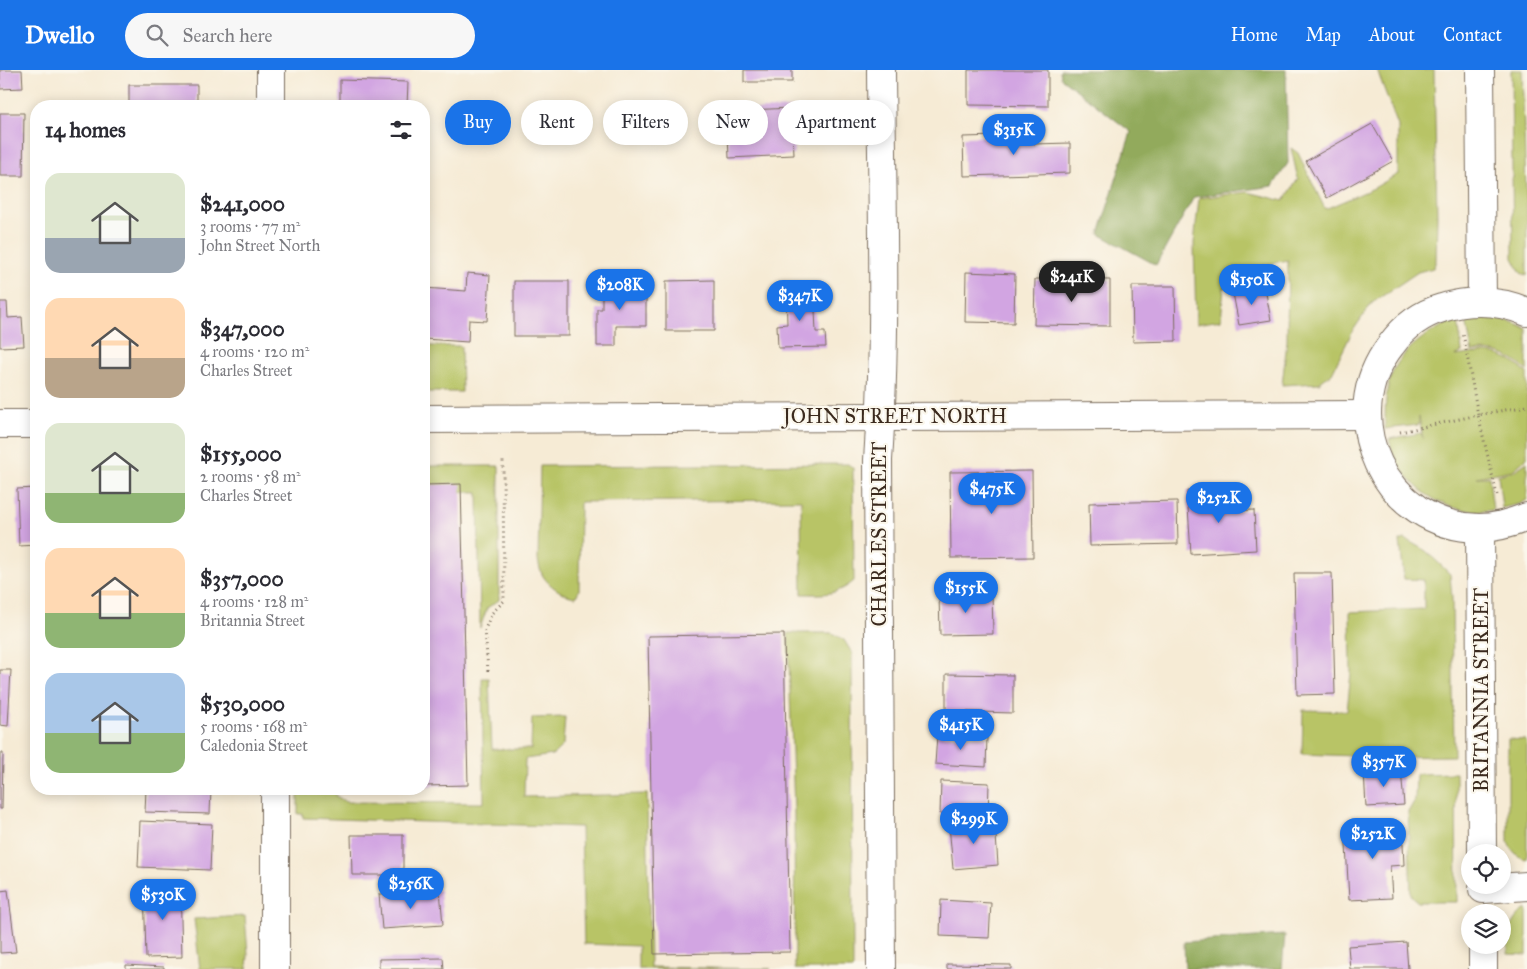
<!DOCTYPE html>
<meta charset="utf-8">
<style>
:root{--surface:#fff;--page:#f7f7f7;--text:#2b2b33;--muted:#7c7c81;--accent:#1a73e8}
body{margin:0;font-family:"IM FELL Great Primer",serif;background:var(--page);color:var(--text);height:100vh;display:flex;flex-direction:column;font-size:19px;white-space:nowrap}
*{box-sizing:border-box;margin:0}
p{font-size:16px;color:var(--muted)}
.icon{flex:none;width:28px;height:28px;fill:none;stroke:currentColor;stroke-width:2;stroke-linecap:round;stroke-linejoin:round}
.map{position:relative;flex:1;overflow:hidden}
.panel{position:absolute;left:30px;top:30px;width:400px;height:695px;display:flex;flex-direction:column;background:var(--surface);border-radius:20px;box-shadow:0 2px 12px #0003}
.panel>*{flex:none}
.guide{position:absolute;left:445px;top:30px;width:475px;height:45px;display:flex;gap:10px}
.fabs{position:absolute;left:1461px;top:774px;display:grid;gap:10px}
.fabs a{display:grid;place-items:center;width:50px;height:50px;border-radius:50%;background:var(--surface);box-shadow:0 2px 12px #0003;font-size:25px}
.price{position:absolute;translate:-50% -42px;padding:0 11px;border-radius:18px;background:var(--accent);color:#fff;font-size:16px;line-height:32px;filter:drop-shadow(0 1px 2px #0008)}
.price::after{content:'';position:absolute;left:50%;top:30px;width:15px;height:11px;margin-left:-8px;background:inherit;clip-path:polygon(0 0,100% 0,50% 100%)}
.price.current{background:#222;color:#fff}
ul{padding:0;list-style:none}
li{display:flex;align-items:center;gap:15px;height:125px;padding:0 15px}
li span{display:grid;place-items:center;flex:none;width:140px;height:100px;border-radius:15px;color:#555}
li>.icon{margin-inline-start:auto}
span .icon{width:60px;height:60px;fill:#fffc;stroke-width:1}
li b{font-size:21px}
h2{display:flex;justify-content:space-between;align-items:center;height:60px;padding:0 15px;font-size:21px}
.pill{padding:0 18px;border-radius:22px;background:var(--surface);box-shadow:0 2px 12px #0003;font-size:18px;line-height:45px}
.pill.current{background:var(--accent);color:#fff}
header{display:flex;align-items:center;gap:30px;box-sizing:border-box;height:70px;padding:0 25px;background:var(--accent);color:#fff}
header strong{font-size:24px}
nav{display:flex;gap:28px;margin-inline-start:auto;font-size:18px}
.search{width:350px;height:45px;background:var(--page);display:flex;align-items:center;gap:12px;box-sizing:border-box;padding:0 18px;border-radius:28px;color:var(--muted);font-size:19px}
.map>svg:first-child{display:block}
</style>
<header>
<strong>Dwello</strong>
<div class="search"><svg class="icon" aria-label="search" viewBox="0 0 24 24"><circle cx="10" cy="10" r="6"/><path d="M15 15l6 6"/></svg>Search here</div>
<nav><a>Home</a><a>Map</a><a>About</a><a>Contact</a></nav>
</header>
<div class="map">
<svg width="1527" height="899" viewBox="0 0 1527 899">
<rect width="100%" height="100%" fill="#fbf7ec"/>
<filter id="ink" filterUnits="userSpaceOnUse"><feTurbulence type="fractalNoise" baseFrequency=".02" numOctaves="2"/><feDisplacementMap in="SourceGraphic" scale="10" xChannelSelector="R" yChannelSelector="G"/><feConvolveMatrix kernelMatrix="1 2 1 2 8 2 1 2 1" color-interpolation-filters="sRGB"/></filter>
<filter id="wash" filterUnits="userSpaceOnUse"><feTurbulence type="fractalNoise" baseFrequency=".0096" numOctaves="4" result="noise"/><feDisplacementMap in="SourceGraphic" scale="20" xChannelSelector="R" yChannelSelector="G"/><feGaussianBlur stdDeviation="1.12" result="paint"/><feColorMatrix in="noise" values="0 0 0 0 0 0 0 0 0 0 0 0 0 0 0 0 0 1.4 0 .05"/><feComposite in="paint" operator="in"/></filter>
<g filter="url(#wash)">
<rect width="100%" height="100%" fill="#f6ebd5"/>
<g fill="#b8c466" stroke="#7a7742">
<path d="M1377 0H1434L1437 146 1436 191 1433 198 1418 202 1372 233 1352 262 1332 303 1319 313 1282 315 1287 271 1288 190 1264 195 1259 213 1224 218 1221 250 1196 254 1194 173 1199 128 1248 122 1284 131 1298 109 1291 78 1298 83 1325 139 1374 118 1398 104V56Z"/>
<path d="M1511 0H1522L1527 147V206L1521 203 1513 188Z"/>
<path d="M1480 247C1496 249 1514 250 1527 259V301C1510 285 1496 279 1472 282L1466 250Z"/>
<path d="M1458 249 1462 282 1456 286C1488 281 1501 280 1527 303V388L1513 400 1477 407H1489L1493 440C1455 446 1418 427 1398 394 1393 387 1391 377 1389 369L1421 363 1423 369 1419 347V355L1385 359C1385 342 1385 325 1390 309 1400 279 1430 260 1458 249Z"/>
<path d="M424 276H461L462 322H424Z"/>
<path d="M1527 392V430L1520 434 1502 438 1498 405 1514 401Z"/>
<path d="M848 394 853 398 854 511C836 526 824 524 802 524L801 430 580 432 579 520 576 527C564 526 549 516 543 506 540 501 539 495 538 490L540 396Z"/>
<path d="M424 396H499V530L487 538 480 558 478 422 424 421Z"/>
<path d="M1405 469 1426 481 1450 504 1452 528 1454 686 1380 687 1302 684 1303 640 1347 641 1351 603 1350 542 1424 539V510L1404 509 1400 471Z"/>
<path d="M788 563H832L844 570 852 583 853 899H795L794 740Z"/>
<path d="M482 608H489L492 679H531L532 648 565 647 563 675 553 685 525 689 524 727 647 724 650 897 771 899H638V876L584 874 581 757 303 748V744H298V719H335L336 726 346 732 484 733Z"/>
<path d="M1508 669 1525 670 1527 675V789C1517 788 1512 780 1508 772Z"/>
<path d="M1456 703 1457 832H1418L1411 826 1408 742 1415 730 1416 704Z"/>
<path d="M1527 839V885L1508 884C1508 866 1509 848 1527 839Z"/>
<path d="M245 846 248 884 247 899H200L194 849Z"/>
</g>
<g fill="#92aa5b" stroke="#666a3c">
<path d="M1060 0H1286L1288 93 1273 116 1194 127 1156 195 1099 164 1131 62 1061 8Z"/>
<path d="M1285 865 1282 899H1185L1184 872Z"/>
</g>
<g id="blocks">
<g fill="#d2a5e2">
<path d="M0 0H22L23 18 0 19Z"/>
<rect x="744" y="0" width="48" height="12"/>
<path d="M968 0H1048V36L968 35Z"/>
<path d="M340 10 408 12 407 36H340Z"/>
<rect x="129" y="15" width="68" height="21"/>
<path d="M792 38 794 85 729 88 727 41Z"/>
<path d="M0 43H24L23 106H0Z"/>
<path d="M1372 54 1393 91 1327 128 1306 91Z"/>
<path d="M1034 65V74L1070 73V103L964 106 963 67Z"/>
<path d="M966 202 1015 204 1014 253 965 252Z"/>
<path d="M467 203 490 205 487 251 469 250 468 272 424 269V218L466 221Z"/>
<path d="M1035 209 1110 210V256L1034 255Z"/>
<path d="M714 210V261H666V211Z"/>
<rect x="514" y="211" width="55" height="55"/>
<path d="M602 214 646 215V256H616V276H597V239H602Z"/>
<path d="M1132 216H1175L1176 271 1133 272Z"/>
<path d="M1265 218 1271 250 1239 255 1233 223Z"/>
<path d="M814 219 816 262H825L826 277 778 278 777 255 787 254 786 220Z"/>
<path d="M0 232H7L8 248 22 247 24 276 0 277Z"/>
<path d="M1032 401 1033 487 951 488 950 402Z"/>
<path d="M461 414 468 715 424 716V415Z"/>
<path d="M36 418V475L19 476 17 419Z"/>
<path d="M1227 419 1228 441 1254 440 1256 480 1191 484 1187 421Z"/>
<path d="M1177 431 1178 474 1090 476 1089 433Z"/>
<path d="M1294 503H1332L1335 624 1297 625Z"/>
<path d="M992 522 993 564 940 565 939 524Z"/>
<path d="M784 564 790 882 654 884 648 566Z"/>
<path d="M0 600H11L8 656 0 655Z"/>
<path d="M946 604 1013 605V643L946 641Z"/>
<path d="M937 665 987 667 986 697 935 694Z"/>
<path d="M0 683H3L2 739H0Z"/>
<path d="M1401 699 1404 735 1366 737 1364 701Z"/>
<path d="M941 711 989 713 988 746 940 744Z"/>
<path d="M146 719H211L210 744 145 742Z"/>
<path d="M140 751 212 754 210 800 138 797Z"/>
<path d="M995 751 998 795 953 799 949 755Z"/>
<path d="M1402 754 1404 795 1390 796 1392 828 1349 830 1345 757Z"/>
<path d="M351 765H403V805H352Z"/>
<path d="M180 813 182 887 146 888 144 814Z"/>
<path d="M8 820 16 882 0 883V821Z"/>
<path d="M440 820 443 855 382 859 379 824Z"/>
<path d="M941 830 991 833 989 868 940 866Z"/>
<path d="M1406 872 1408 899H1350L1348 876Z"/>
<path d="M443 888 444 899H379V889Z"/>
<path d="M947 894 1011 895V899H947Z"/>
<path d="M126 895 164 897V899H126Z"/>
</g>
</g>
</g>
<g filter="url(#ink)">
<use href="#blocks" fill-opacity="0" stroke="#7c6e5e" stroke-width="1"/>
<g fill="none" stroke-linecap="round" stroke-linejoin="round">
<g stroke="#7c6e5e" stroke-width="30">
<g id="minor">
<path d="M271 0V36"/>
<path d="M1480 0 1482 232"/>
<path d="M1527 242C1499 230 1471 229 1442 238 1421 244 1404 257 1391 275 1334 348 1385 457 1479 458 1496 458 1512 453 1527 447"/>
<path d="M424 349 1366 345"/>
<path d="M0 354H36"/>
<path d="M1480 458 1482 782"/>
<path d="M275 719V899"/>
<path d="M1483 819 1527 816"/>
<path d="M1483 875V899"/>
<path d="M881 899 878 390C887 260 882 130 881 0"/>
</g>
</g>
<g stroke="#7c6e5e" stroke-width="3" stroke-dasharray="1 4" stroke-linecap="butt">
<path d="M1400 362 1478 345 1463 263"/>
<path d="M1497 425 1478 345 1527 336"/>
<path d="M488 601 485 559 492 543 504 531 503 391"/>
</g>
<use href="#minor" stroke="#fff" stroke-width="28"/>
</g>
</g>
<g text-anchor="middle" stroke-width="4.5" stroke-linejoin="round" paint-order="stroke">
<g font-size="20" fill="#3b2a1e" stroke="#fbf7ec">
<text x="895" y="353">JOHN STREET NORTH</text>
<text transform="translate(879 464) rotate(-90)" y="7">CHARLES STREET</text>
<text transform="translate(1481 620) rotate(-90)" y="7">BRITANNIA STREET</text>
</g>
</g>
</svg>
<div class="fabs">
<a><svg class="icon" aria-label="locate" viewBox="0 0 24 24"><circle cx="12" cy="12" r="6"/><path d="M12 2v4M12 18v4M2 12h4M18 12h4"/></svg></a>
<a><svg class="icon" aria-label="layers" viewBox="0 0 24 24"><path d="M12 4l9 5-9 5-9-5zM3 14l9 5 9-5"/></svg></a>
</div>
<b class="price" style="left:1014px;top:86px">$315K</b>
<b class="price current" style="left:1072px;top:233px">$241K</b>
<b class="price" style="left:1252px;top:236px">$150K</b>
<b class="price" style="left:620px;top:241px">$208K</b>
<b class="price" style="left:800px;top:252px">$347K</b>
<b class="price" style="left:992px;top:445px">$475K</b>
<b class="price" style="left:1219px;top:454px">$252K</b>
<b class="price" style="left:966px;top:544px">$155K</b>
<b class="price" style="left:961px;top:681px">$415K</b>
<b class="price" style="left:1384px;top:718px">$357K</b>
<b class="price" style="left:974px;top:775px">$299K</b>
<b class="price" style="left:1373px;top:790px">$252K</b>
<b class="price" style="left:411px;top:840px">$256K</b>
<b class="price" style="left:163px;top:851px">$530K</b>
<div class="guide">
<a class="pill current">Buy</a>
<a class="pill">Rent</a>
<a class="pill">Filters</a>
<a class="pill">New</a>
<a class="pill">Apartment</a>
</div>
<section class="panel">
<h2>14 homes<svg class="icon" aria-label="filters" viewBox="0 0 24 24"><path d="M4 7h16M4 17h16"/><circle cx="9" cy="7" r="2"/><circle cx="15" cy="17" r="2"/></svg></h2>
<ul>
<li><span style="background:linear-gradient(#dfe7d0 65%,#9aa5b1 0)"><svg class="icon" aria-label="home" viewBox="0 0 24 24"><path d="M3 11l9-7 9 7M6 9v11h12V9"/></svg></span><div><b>$241,000</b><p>3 rooms · 77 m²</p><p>John Street North</p></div></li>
<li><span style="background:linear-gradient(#ffd9b3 60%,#b9a48a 0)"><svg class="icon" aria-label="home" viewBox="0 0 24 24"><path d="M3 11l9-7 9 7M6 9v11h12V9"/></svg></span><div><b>$347,000</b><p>4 rooms · 120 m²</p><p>Charles Street</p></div></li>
<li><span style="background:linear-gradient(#dfe7d0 70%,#8fb573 0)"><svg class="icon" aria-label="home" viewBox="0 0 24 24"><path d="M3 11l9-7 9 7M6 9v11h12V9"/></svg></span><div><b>$155,000</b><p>2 rooms · 58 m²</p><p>Charles Street</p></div></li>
<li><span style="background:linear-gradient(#ffd9b3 65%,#8fb573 0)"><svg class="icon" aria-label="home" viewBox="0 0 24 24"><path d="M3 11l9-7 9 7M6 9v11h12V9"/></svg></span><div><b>$357,000</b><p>4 rooms · 128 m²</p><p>Britannia Street</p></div></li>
<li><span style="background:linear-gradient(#a9c7e8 60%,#8fb573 0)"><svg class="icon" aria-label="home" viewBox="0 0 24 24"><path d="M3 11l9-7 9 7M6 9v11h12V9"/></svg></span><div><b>$530,000</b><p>5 rooms · 168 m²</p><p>Caledonia Street</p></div></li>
</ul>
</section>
</div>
